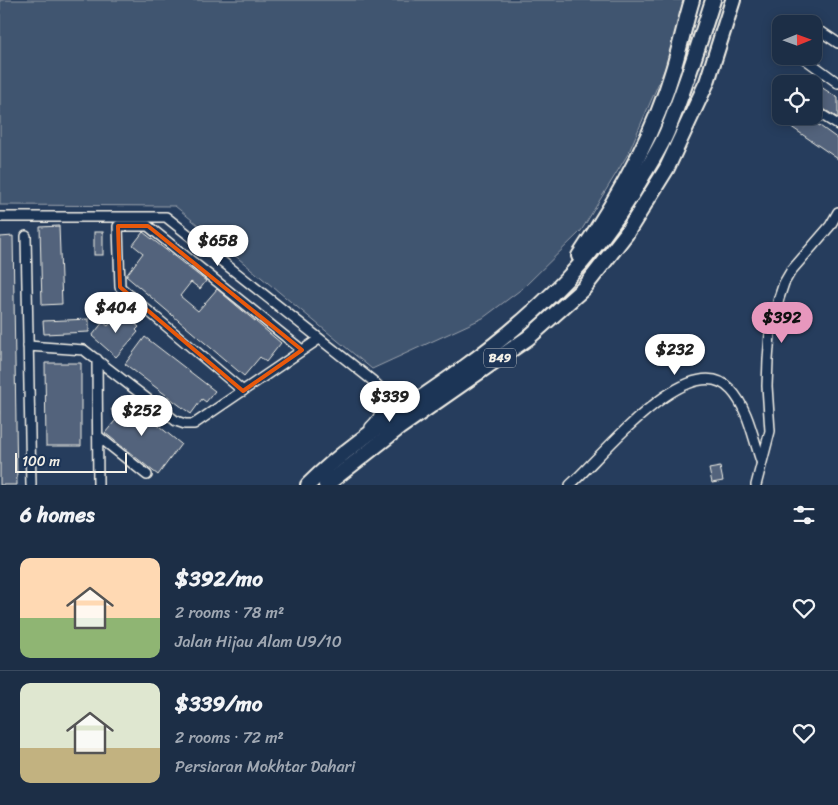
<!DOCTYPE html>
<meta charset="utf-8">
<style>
:root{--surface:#1c2e46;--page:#25364d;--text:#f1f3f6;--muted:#a0a8b3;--line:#3a4a5f;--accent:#e797bd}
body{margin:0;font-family:Sriracha,sans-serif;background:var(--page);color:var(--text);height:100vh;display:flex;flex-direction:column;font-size:19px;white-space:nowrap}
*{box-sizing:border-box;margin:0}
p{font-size:16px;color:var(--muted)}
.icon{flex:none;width:28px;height:28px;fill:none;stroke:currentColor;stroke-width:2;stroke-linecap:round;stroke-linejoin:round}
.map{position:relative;height:485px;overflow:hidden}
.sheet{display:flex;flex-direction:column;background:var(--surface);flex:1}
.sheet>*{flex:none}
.needle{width:32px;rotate:89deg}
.fabs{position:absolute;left:772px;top:15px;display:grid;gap:10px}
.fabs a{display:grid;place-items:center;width:50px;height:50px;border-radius:10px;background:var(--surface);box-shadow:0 2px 12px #0003,0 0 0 1px var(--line);font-size:25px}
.scale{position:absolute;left:15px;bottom:12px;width:112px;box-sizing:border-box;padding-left:5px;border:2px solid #f4f1e8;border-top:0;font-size:14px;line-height:18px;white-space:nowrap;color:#f4f1e8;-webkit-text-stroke:4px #1d3557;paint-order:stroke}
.price{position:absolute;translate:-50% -42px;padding:0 11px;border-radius:18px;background:#fff;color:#222;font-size:16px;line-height:32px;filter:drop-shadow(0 1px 2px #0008)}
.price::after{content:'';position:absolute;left:50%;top:30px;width:15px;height:11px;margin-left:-8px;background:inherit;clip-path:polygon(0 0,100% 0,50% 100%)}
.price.on{background:var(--accent);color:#111}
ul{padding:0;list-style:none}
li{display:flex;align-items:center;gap:15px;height:125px;padding:0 20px}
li+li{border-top:1px solid var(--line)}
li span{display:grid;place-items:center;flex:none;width:140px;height:100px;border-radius:10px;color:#555}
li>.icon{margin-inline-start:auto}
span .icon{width:60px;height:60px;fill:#fffc;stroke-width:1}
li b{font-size:21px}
h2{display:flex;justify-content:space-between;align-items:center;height:60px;padding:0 20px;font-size:21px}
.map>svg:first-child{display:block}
</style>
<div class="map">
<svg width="838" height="485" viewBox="0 0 838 485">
<rect width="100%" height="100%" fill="#263d5d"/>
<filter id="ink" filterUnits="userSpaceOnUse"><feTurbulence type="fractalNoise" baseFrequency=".02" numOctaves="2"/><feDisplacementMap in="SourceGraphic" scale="10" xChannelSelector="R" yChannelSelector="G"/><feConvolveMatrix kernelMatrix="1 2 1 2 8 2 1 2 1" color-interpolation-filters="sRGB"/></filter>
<g filter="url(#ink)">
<path fill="#40546f" stroke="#9aa2ac" d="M0 0H684L666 66 628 154 581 231 523 288 483 318 372 369 175 206 0 205Z"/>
<g fill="#52647b" stroke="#f4f1e8">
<path d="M818 85 838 98V118L814 103V90Z"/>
<path d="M792 116H806L838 139V159L787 124Z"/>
<path d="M59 226 62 304 42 305 40 227Z"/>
<rect x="94" y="232" width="9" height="23"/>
<path d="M143 232 206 281 200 289 191 282 180 296 198 311 217 289 281 343 266 362 260 357 244 376 126 276 143 253 133 245Z"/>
<path d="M13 236 17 485H0V237Z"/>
<path d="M118 314 125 320 126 316 139 327 136 330 138 332 116 357 92 336 103 322 108 326Z"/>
<path d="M89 319V332L44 334 43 321Z"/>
<path d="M145 337 215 391 206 402 202 399 191 414 125 364Z"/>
<path d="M45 363H81V446H46Z"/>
<path d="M122 396 181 444 158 475 105 433 119 416 111 410Z"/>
<path d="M720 467 723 481 712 483 709 469Z"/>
</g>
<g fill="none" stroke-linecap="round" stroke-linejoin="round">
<g stroke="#f4f1e8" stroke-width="12">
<g id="minor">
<path d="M814 31 823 33 838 43"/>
<path d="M801 56 838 83"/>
<path d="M799 84 800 80"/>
<path d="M814 110 838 125"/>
<path d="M0 217H166L373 381C389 397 395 401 418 398"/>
<path d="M26 236 31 485"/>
<path d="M28 346 84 350 176 421 185 424H194L319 339"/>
<path d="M97 359 98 485"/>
<path d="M243 391 120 287 118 226H148L302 350"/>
<path d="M370 427C385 413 383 404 375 385"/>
<path d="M98 436 147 475"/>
<path d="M570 485C599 460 690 344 731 390 748 408 753 438 761 461"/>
<path d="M756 485 770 431 767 386 768 360 770 334 779 298 784 283 791 271 830 226 838 212"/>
</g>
</g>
<g stroke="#f4f1e8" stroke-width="18">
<g id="primary">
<path d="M579 256C617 200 654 135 673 70 680 47 685 23 692 0"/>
<path d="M308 485C354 439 412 406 465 367 540 312 600 254 645 172 653 159 661 146 667 132 685 89 699 44 713 0"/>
<path d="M326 485 400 427 528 338 584 288 626 234 667 168 707 82 733 0"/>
</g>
</g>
<use href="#minor" stroke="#1d3557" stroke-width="9"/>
<use href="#primary" stroke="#1d3557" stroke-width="14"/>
</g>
</g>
<path fill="none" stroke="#e8590c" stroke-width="4" stroke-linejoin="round" d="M118 226H148L302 350 243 391 120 287Z"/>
<g text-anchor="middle" stroke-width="4" stroke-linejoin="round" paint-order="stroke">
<rect fill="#1d3557" stroke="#b4b9bc" stroke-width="1" x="484" y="348.5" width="32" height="19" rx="4"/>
<g font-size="12" font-weight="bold" fill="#f4f1e8">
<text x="500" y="362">B49</text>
</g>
</g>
</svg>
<div class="fabs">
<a><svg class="needle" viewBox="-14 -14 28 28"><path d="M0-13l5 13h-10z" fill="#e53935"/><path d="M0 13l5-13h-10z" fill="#a0a8b3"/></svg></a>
<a><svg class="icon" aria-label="locate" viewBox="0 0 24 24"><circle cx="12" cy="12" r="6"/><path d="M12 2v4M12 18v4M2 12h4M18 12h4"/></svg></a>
</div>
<div class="scale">100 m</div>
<b class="price" style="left:218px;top:267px">$658</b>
<b class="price" style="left:116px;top:334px">$404</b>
<b class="price on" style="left:782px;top:344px">$392</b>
<b class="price" style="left:675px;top:376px">$232</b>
<b class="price" style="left:390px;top:423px">$339</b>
<b class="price" style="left:142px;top:437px">$252</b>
</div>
<section class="sheet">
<h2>6 homes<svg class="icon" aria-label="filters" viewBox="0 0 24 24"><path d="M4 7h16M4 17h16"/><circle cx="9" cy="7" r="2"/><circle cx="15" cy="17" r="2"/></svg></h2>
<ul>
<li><span style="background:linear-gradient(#ffd9b3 60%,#8fb573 0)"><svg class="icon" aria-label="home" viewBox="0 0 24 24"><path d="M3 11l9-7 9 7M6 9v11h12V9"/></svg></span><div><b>$392/mo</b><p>2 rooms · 78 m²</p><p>Jalan Hijau Alam U9/10</p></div><svg class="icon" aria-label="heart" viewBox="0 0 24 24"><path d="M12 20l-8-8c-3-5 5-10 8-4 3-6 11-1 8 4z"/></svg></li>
<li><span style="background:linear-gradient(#dfe7d0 65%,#c2b280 0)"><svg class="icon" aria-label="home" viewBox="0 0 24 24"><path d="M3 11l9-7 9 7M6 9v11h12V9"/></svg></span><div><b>$339/mo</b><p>2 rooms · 72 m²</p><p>Persiaran Mokhtar Dahari</p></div><svg class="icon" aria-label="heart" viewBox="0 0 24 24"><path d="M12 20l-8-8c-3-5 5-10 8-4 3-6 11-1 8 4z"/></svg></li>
</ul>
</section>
